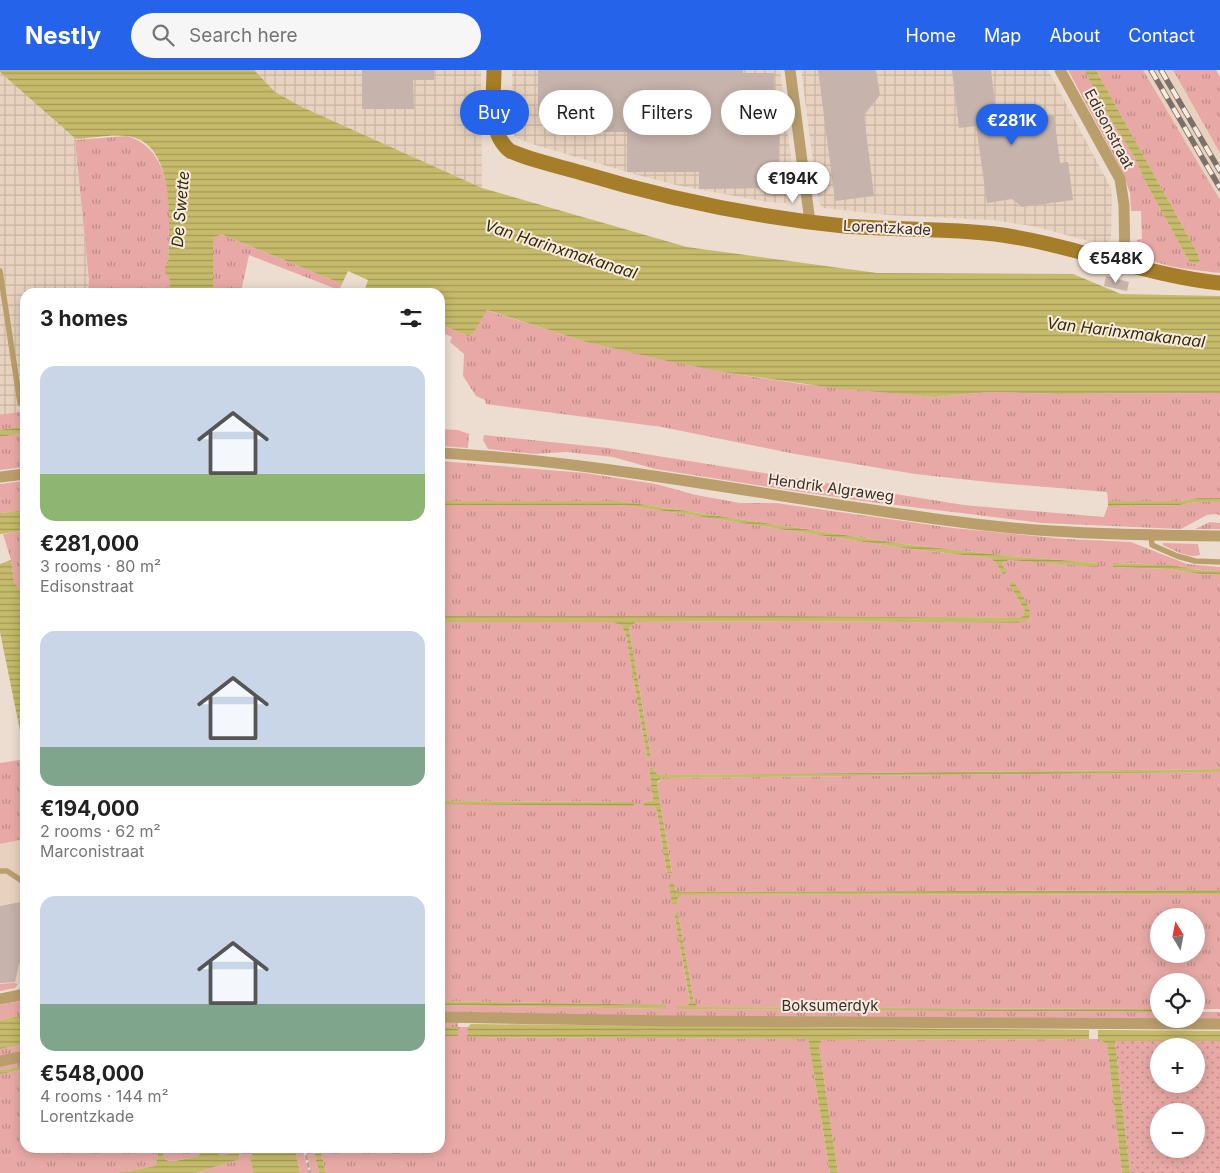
<!DOCTYPE html>
<meta charset="utf-8">
<style>
:root{--surface:#fff;--page:#f6f6f6;--text:#222;--muted:#767676;--accent:#2563eb}
body{margin:0;font-family:Inter,sans-serif;background:var(--page);color:var(--text);height:100vh;display:flex;flex-direction:column;font-size:19px;white-space:nowrap}
*{box-sizing:border-box;margin:0}
p{font-size:16px;color:var(--muted)}
.icon{flex:none;width:28px;height:28px;fill:none;stroke:currentColor;stroke-width:2;stroke-linecap:round;stroke-linejoin:round}
.map{position:relative;flex:1;overflow:hidden}
.sheet{position:absolute;left:20px;top:218px;width:425px;height:865px;display:flex;flex-direction:column;background:var(--surface);border-radius:15px;box-shadow:0 2px 12px #0003}
.sheet>*{flex:none}
.top-card{position:absolute;left:460px;top:20px;width:475px;height:45px;display:flex;gap:10px}
.needle{width:32px;rotate:350deg}
.fabs{position:absolute;left:1150px;top:838px;display:grid;gap:10px}
.fabs a{display:grid;place-items:center;width:55px;height:55px;border-radius:50%;background:var(--surface);box-shadow:0 2px 12px #0003;font-size:25px}
.price{position:absolute;translate:-50% -42px;padding:0 11px;border-radius:18px;background:#fff;color:#222;font-size:16px;line-height:32px;filter:drop-shadow(0 1px 2px #0008)}
.price::after{content:'';position:absolute;left:50%;top:30px;width:15px;height:11px;margin-left:-8px;background:inherit;clip-path:polygon(0 0,100% 0,50% 100%)}
.price.on{background:var(--accent);color:#fff}
ul{padding:0;list-style:none}
li{display:grid;align-content:center;gap:10px;height:265px;padding:0 20px}
li span{display:grid;place-items:center;height:155px;border-radius:15px;color:#555}
li>.icon{margin-inline-start:auto}
span .icon{width:90px;height:90px;fill:#fffc;stroke-width:1}
li b{font-size:21px}
h2{display:flex;justify-content:space-between;align-items:center;height:60px;padding:0 20px;font-size:21px}
.chip{padding:0 18px;border-radius:22px;background:var(--surface);box-shadow:0 2px 12px #0003;font-size:18px;line-height:45px}
.chip.on{background:var(--accent);color:#fff}
header{display:flex;align-items:center;gap:30px;box-sizing:border-box;height:70px;padding:0 25px;background:var(--accent);color:#fff}
header strong{font-size:24px}
nav{display:flex;gap:28px;margin-inline-start:auto;font-size:18px}
.search{width:350px;height:45px;background:var(--page);display:flex;align-items:center;gap:12px;box-sizing:border-box;padding:0 18px;border-radius:28px;color:var(--muted);font-size:19px}
.map>svg:first-child{display:block}
</style>
<header>
<strong>Nestly</strong>
<div class="search"><svg class="icon" aria-label="search" viewBox="0 0 24 24"><circle cx="10" cy="10" r="6"/><path d="M15 15l6 6"/></svg>Search here</div>
<nav><a>Home</a><a>Map</a><a>About</a><a>Contact</a></nav>
</header>
<div class="map">
<svg width="1220" height="1103" viewBox="0 0 1220 1103">
<defs>
<pattern id="industrial-grid" width="8" height="8" patternUnits="userSpaceOnUse" patternTransform="scale(1.25)"><rect width="8" height="8" fill="#e8d2bf"/><path d="M0 4h8M4 0v8" fill="none" stroke="#c8b5a4"/></pattern>
<pattern id="grass-tufts" width="24" height="20" patternUnits="userSpaceOnUse" patternTransform="scale(1.25)"><rect width="24" height="20" fill="#e8a9a6"/><path d="M3 7l-1-3M5 7V3M7 7l1-3M15 17l-1-3M17 17v-4M19 17l1-3" fill="none" stroke="#bd8a87"/></pattern>
<pattern id="garden-dots" width="8" height="8" patternUnits="userSpaceOnUse" patternTransform="scale(1.25)"><rect width="8" height="8" fill="#e8a9a6"/><path d="M2 2h.1M6 6h.1" fill="none" stroke="#bd8a87" stroke-width="1.8" stroke-linecap="round"/></pattern>
<pattern id="water-rules" width="6" height="5" patternUnits="userSpaceOnUse" patternTransform="scale(1.25)"><rect width="6" height="5" fill="#c6bb6b"/><path d="M0 2.5h6" fill="none" stroke="#a29958"/></pattern>
</defs>
<rect width="100%" height="100%" fill="#edddd0"/>
<g fill="#e8d2bf">
<path d="M1096 0H1216L1220 7V203L1198 184Z"/>
<path d="M25 769V912L18 914H0V774Z"/>
</g>
<g fill="url(#industrial-grid)">
<path d="M254 0H481L482 118 302 37 275 22Z"/>
<path d="M512 0H780L796 127 787 133 767 132 676 115 634 104 529 73 517 68 512 63Z"/>
<path d="M801 0H1048L1111 118 1112 128 1111 166 1109 171 1100 174 1033 156 992 150 888 145 823 138 819 133 816 115Z"/>
<path d="M0 2 77 68 75 70 89 211 88 222H25V342L0 346Z"/>
</g>
<g fill="url(#grass-tufts)" fill-rule="evenodd">
<path d="M1068 0H1084L1108 45 1133 85 1147 115 1190 193 1196 194 1200 192 1198 184 1096 0H1143L1220 130V203C1203 201 1154 197 1143 185 1139 181 1138 175 1137 170L1142 169 1141 141H1131L1130 123 1123 103Z"/>
<path d="M1173 0H1216L1220 7V83Z"/>
<path d="M127 66C179 81 169 153 168 194L165 196 170 210V222H88L89 211 75 70Z"/>
<path d="M217 164H221L342 214 339 220 249 185 241 222H213V168Z"/>
<path d="M486 240 586 272 728 303 801 314 935 327 990 322 1057 324 1220 323V428H1197L1179 431H1108L1107 422 997 413 915 404 795 384 662 357 486 334 485 330 476 326 463 306 464 284 450 272 452 267 440 262V254L468 266 473 264Z"/>
<path d="M25 341V356L0 360V345Z"/>
<path d="M440 359 458 360 469 364 468 378 440 376Z"/>
<path d="M25 363V397L0 400V367Z"/>
<path d="M484 365 608 378 964 435 1104 447 1108 436 1179 435 1197 432H1220V445L1214 444 1207 445 1181 459 1042 453 863 431 795 421 655 399 613 387 566 382 534 384 488 379 483 370Z"/>
<path d="M440 391 585 403 656 414 696 425 740 433H776L953 458 1066 469 1131 472 1187 494 1220 497V501C1184 500 1148 491 1113 494V497L1168 499 1199 504 1220 505V699L663 705 657 704 653 698H649L653 730 644 732 645 736H654L657 741 667 803 672 802 657 713 663 708 1220 702V820L684 822 676 821 674 813H669L677 831 680 826 683 825 1220 824V939H1196V911H1159V939L697 937 694 932 678 843H674L690 932 688 936H677V939L1159 942V949H1196V942H1220V949L671 946 440 943V935L666 939V935L440 931V734L634 735 633 732 440 731V552H613L622 556 626 566 647 687 651 686 629 558 636 552 789 551 1018 553 1028 549 1013 511 1009 514 1025 541 1022 547 1017 548 789 546H440V435H620L638 437 903 478 990 488 996 493 1003 505 1002 495 1004 492 1009 490 1098 496V493L1009 486 904 474 620 431H440ZM1159 846H1196V884H1159Z"/>
<path d="M25 411V440L0 443V414Z"/>
<path d="M1210 452 1220 453V459H1195Z"/>
<path d="M23 458H25V528L14 512 11 490 3 464 23 461Z"/>
<path d="M1163 473 1198 474 1200 485C1189 489 1173 480 1163 475Z"/>
<path d="M25 689V769L0 774V693Z"/>
<path d="M14 913 18 914 15 918 0 921V914Z"/>
<path d="M25 930V945L0 950V935Z"/>
<path d="M440 952H458V957H468V967L808 969 830 1103H326L320 1078H440V966H458V958L440 957Z"/>
<path d="M1098 969 1107 974 1122 1103H838L819 976 822 970Z"/>
<path d="M25 974V982L0 987V979Z"/>
<path d="M25 990V996L0 1000V995Z"/>
<path d="M25 1000V1078H156L158 1086 155 1096 116 1103H0V1004Z"/>
<path d="M161 1078H205L198 1086 171 1092 166 1090 164 1087Z"/>
<path d="M216 1078H252L254 1083 250 1087 253 1103H196L240 1089 239 1083 220 1085 217 1083Z"/>
<path d="M295 1078H302L309 1103H300Z"/>
<path d="M305 1078H313L319 1103H311Z"/>
</g>
<path fill="url(#garden-dots)" fill-rule="evenodd" d="M1115 971H1220V1103H1130ZM1159 976H1196V1014H1159ZM1159 1041H1196V1079H1159Z"/>
<g fill="url(#water-rules)">
<path d="M0 0H254L275 22 302 37 482 118 687 177 877 203 1073 204 1121 224 1220 226V323L1057 324 990 322 935 327 834 318 728 303 668 291 586 272 487 240 473 264 468 266 440 254V222H364L368 210 348 201 342 214 221 164 213 168V222H170V210L165 202V196L168 194C169 159 178 72 127 66 111 64 92 68 76 69L0 2Z"/>
<path d="M1084 0H1096L1198 184 1200 192 1196 194 1190 193 1147 115 1133 85 1108 45Z"/>
<path d="M25 356V363L0 367V360Z"/>
<path d="M1197 428H1220V432H1197L1179 435 1108 436V431H1179Z"/>
<path d="M440 431H620L904 474 1009 486 1098 493V497L1009 490 1004 492 1002 495 1007 502 1003 505 996 493 990 488 903 478 638 437 620 435H440Z"/>
<path d="M25 440V458H23V461L0 464V443Z"/>
<path d="M11 490 14 512 25 528V685L0 562V494Z"/>
<path d="M1113 493 1169 495 1199 500 1220 501V505L1199 504 1168 499 1113 497Z"/>
<path d="M1013 511C1018 519 1034 540 1029 548 1027 552 1022 552 1018 553L789 551 636 552 629 558 651 687H647L626 566 622 556 613 552H440V546H789L1017 548 1022 547 1025 541 1009 514Z"/>
<path d="M649 698H653L657 704 663 705 1220 699V702L663 708 658 711 657 713 672 803H667L657 741 654 736H644V732L653 730Z"/>
<path d="M440 731 634 732V736L440 734Z"/>
<path d="M669 813H674L676 821 684 822 1220 820V824L683 825 678 828 677 834H672Z"/>
<path d="M674 843H678L694 932 698 937 1159 939V942L677 939V936H688L690 931Z"/>
<path d="M440 931 666 935V939L440 935Z"/>
<path d="M25 945V974L0 979V950Z"/>
<path d="M471 954 1089 960V969L822 970 819 976 838 1103H830L808 969 467 967 468 957Z"/>
<rect x="440" y="957" width="18" height="9"/>
<path d="M1098 960 1220 961V971H1115L1130 1103H1122L1107 974 1098 969Z"/>
<path d="M25 996V1000L0 1004V1000Z"/>
<path d="M156 1078H161L164 1087 166 1090 171 1092 198 1086 205 1078H216L217 1083 220 1085 239 1083 240 1089 196 1103H116L155 1096 158 1086Z"/>
<path d="M252 1078H295L300 1103H253L250 1087 253 1083Z"/>
<path d="M313 1078H320L326 1103H319Z"/>
</g>
<g fill="#c6b3ab">
<path d="M362 0H434V10H413L414 39H362Z"/>
<path d="M538 0H743V3H774V41H780L779 118 699 119V102H627V62H574V42L538 43Z"/>
<path d="M818 0H876L880 25 864 45 874 126 835 131Z"/>
<path d="M952 0H991L996 42 1014 39 1015 50 1054 45 1060 93 1068 92 1073 130 1022 137 1012 129 987 133 976 56 959 58Z"/>
<path d="M1106 206 1129 212 1127 221 1104 216Z"/>
<path d="M25 831V893L19 894 15 912 0 913V836Z"/>
</g>
<g fill="none" stroke-linecap="round" stroke-linejoin="round">
<path stroke="#b0a399" stroke-width="2.5" stroke-dasharray="5 2.5" stroke-linecap="butt" d="M304 1078 310 1103"/>
<g stroke="#ba9f6d" stroke-width="5.5">
<path d="M0 201 20 333"/>
<path d="M1151 465 1152 475 1177 486 1195 491 1220 492"/>
<path d="M0 801H7L25 813"/>
</g>
<g stroke="#ba9f6d" stroke-width="11">
<path d="M790 0 810 152"/>
<path d="M1060 0 1120 109 1124 135 1125 194"/>
<path d="M440 383C623 393 802 434 984 455 1062 464 1141 465 1220 466"/>
<path d="M0 407 25 404"/>
<path d="M0 929 25 924"/>
<path d="M440 947 671 951 1220 954"/>
<path d="M0 991 25 986"/>
</g>
<path stroke="#a67d29" stroke-width="15" d="M494 0C494 27 487 62 510 81 533 91 558 96 582 103 668 129 755 147 844 156 895 160 945 158 995 164 1072 174 1143 205 1220 213"/>
<g stroke="#7b7169" stroke-width="5.5">
<g id="rail">
<path d="M1151 0 1220 118"/>
<path d="M1161 0 1220 101"/>
</g>
</g>
<use href="#rail" stroke="#faeadd" stroke-width="4" stroke-dasharray="11" stroke-linecap="butt"/>
</g>
<g text-anchor="middle" stroke-width="4" stroke-linejoin="round" paint-order="stroke">
<g font-size="15" fill="#37312c" stroke="#faeadd">
<text transform="translate(1109 59) rotate(62)" y="5">Edisonstraat</text>
<text transform="translate(887 158) rotate(3)" y="5">Lorentzkade</text>
<text transform="translate(831 418) rotate(8)" y="5">Hendrik Algraweg</text>
<text x="830" y="941">Boksumerdyk</text>
</g>
<g font-size="16" font-style="italic" fill="#312c08" stroke="#faeadd">
<text transform="translate(180 139) rotate(-85)" y="6">De Swette</text>
<text transform="translate(561 179) rotate(18)" y="6">Van Harinxmakanaal</text>
<text transform="translate(1126 262) rotate(7)" y="6">Van Harinxmakanaal</text>
</g>
</g>
</svg>
<div class="fabs">
<a><svg class="needle" viewBox="-14 -14 28 28"><path d="M0-13l5 13h-10z" fill="#e53935"/><path d="M0 13l5-13h-10z" fill="#767676"/></svg></a>
<a><svg class="icon" aria-label="locate" viewBox="0 0 24 24"><circle cx="12" cy="12" r="6"/><path d="M12 2v4M12 18v4M2 12h4M18 12h4"/></svg></a>
<a>+</a>
<a>−</a>
</div>
<b class="price on" style="left:1012px;top:76px">€281K</b>
<b class="price" style="left:793px;top:134px">€194K</b>
<b class="price" style="left:1116px;top:214px">€548K</b>
<div class="top-card">
<a class="chip on">Buy</a>
<a class="chip">Rent</a>
<a class="chip">Filters</a>
<a class="chip">New</a>
</div>
<section class="sheet">
<h2>3 homes<svg class="icon" aria-label="filters" viewBox="0 0 24 24"><path d="M4 7h16M4 17h16"/><circle cx="9" cy="7" r="2"/><circle cx="15" cy="17" r="2"/></svg></h2>
<ul>
<li><span style="background:linear-gradient(#c9d6e8 70%,#8fb573 0)"><svg class="icon" aria-label="home" viewBox="0 0 24 24"><path d="M3 11l9-7 9 7M6 9v11h12V9"/></svg></span><div><b>€281,000</b><p>3 rooms · 80 m²</p><p>Edisonstraat</p></div></li>
<li><span style="background:linear-gradient(#c9d6e8 75%,#7fa58c 0)"><svg class="icon" aria-label="home" viewBox="0 0 24 24"><path d="M3 11l9-7 9 7M6 9v11h12V9"/></svg></span><div><b>€194,000</b><p>2 rooms · 62 m²</p><p>Marconistraat</p></div></li>
<li><span style="background:linear-gradient(#c9d6e8 70%,#7fa58c 0)"><svg class="icon" aria-label="home" viewBox="0 0 24 24"><path d="M3 11l9-7 9 7M6 9v11h12V9"/></svg></span><div><b>€548,000</b><p>4 rooms · 144 m²</p><p>Lorentzkade</p></div></li>
</ul>
</section>
</div>
